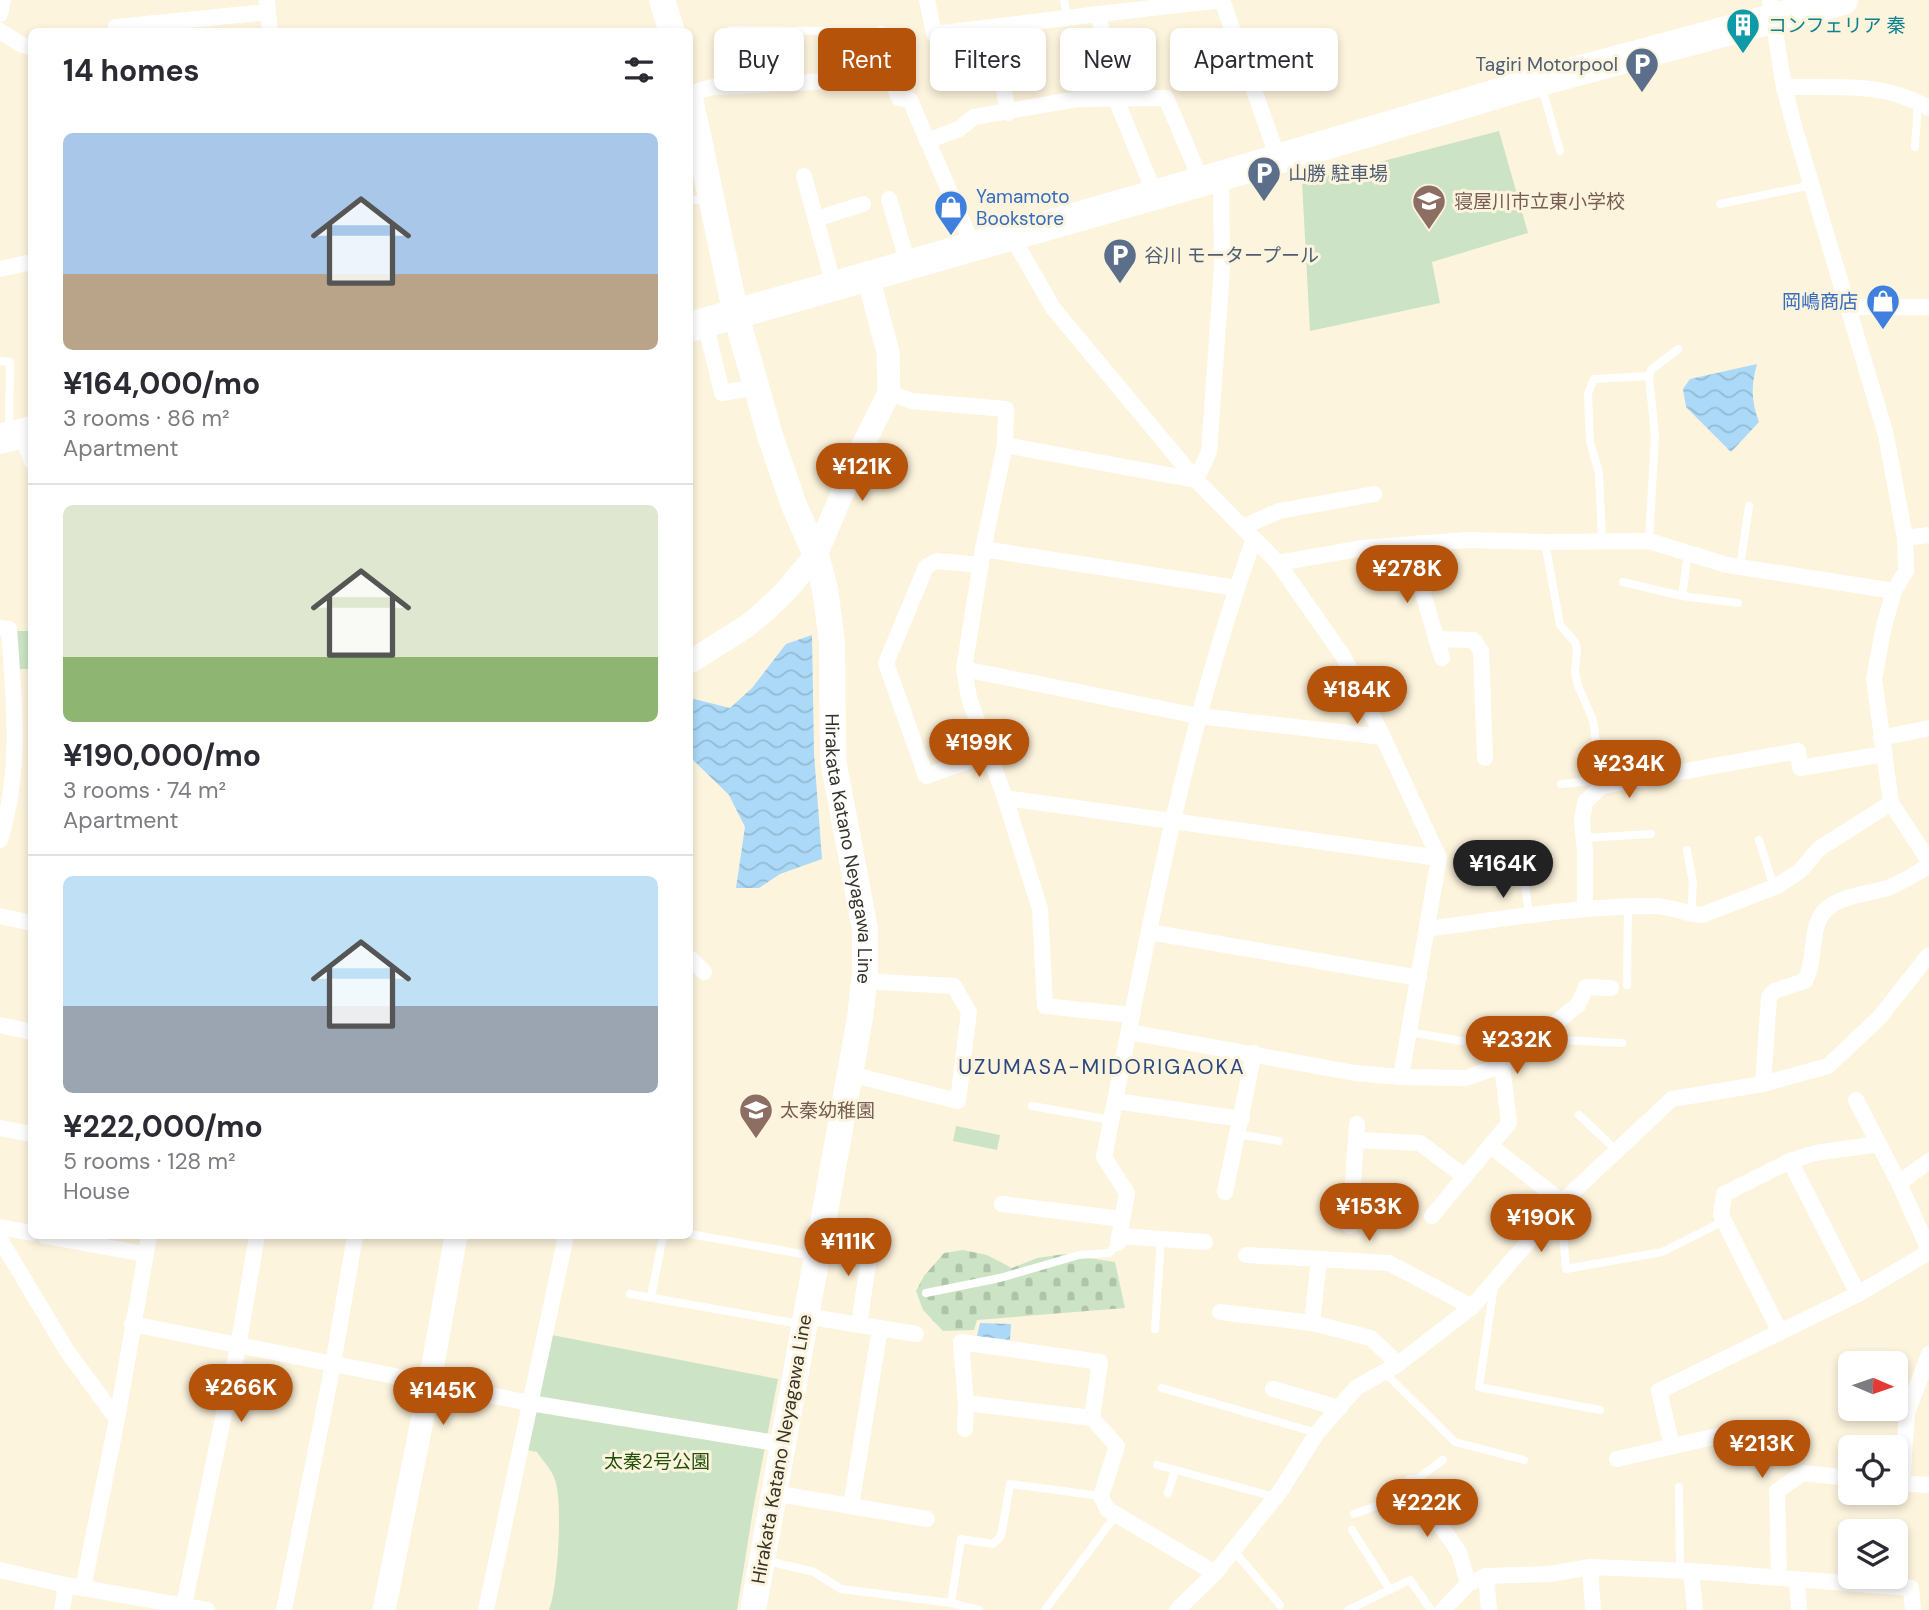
<!DOCTYPE html>
<meta charset="utf-8">
<style>
:root{--surface:#fff;--page:#f2f2f3;--text:#2b2b33;--muted:#7c7c81;--line:#e1e1e2;--accent:#b45309}
body{margin:0;font-family:"DM Sans","Noto Sans JP",sans-serif;background:var(--page);color:var(--text);height:100vh;display:flex;flex-direction:column;font-size:26px;white-space:nowrap}
*{box-sizing:border-box;margin:0}
p{font-size:23px;color:var(--muted)}
.icon{flex:none;width:38px;height:38px;fill:none;stroke:currentColor;stroke-width:2;stroke-linecap:round;stroke-linejoin:round}
.map{position:relative;flex:1;overflow:hidden}
.side{position:absolute;left:28px;top:28px;width:665px;height:1211px;display:flex;flex-direction:column;background:var(--surface);border-radius:10px;box-shadow:0 4px 10px #0003}
.side>*{flex:none}
.hud{position:absolute;left:714px;top:28px;width:665px;height:63px;display:flex;gap:14px}
.needle{width:46px;rotate:92deg}
.tools{position:absolute;left:1838px;top:1351px;display:grid;gap:14px}
.tools a{display:grid;place-items:center;width:70px;height:70px;border-radius:10px;background:var(--surface);box-shadow:0 4px 10px #0003;font-size:35px}
.price{position:absolute;translate:-50% -60px;padding:0 16px;border-radius:24px;background:var(--accent);color:#fff;font-size:23px;line-height:46px;filter:drop-shadow(0 2px 4px #0008)}
.price::after{content:'';position:absolute;left:50%;top:42px;width:21px;height:16px;margin-left:-10px;background:inherit;clip-path:polygon(0 0,100% 0,50% 100%)}
.price.current{background:#222;color:#fff}
ul{padding:0;list-style:none}
li{display:grid;align-content:center;gap:14px;height:371px;padding:0 35px}
li+li{border-top:2px solid var(--line)}
li span{display:grid;place-items:center;height:217px;border-radius:10px;color:#555}
li>.icon{margin-inline-start:auto}
span .icon{width:126px;height:126px;fill:#fffc;stroke-width:1}
li b{font-size:30px}
h2{display:flex;justify-content:space-between;align-items:center;height:84px;padding:0 35px;font-size:30px}
.tag{padding:0 24px;border-radius:10px;background:var(--surface);box-shadow:0 4px 10px #0003;font-size:24px;line-height:63px}
.tag.current{background:var(--accent);color:#fff}
.map>svg:first-child{display:block}
</style>
<div class="map">
<svg width="1929" height="1610" viewBox="0 0 1929 1610">
<defs>
<pattern id="cemetery-stones" width="16" height="16" patternUnits="userSpaceOnUse" patternTransform="scale(1.75)"><rect width="16" height="16" fill="#cce4c5"/><path d="M2 7V4a2 2 0 0 1 4 0v3zM10 15v-3a2 2 0 0 1 4 0v3z" fill="#b0c4a9"/></pattern>
<pattern id="water-waves" width="16" height="10" patternUnits="userSpaceOnUse" patternTransform="scale(1.75)"><rect width="16" height="10" fill="#abd9f7"/><path d="M0 5q4-4 8 0t8 0" fill="none" stroke="#94bbd4"/></pattern>
</defs>
<rect width="100%" height="100%" fill="#fdf4de"/>
<g fill="#cce4c5">
<path d="M1499 131 1528 233 1432 262 1440 303 1310 331 1302 182Z"/>
<path d="M16 631H31V669H18Z"/>
<path d="M956 1126 1000 1135 997 1150 953 1141Z"/>
<path d="M552 1335 778 1379 753 1510 737 1610H549C558 1588 563 1502 555 1480 552 1470 543 1461 537 1452L526 1450Z"/>
</g>
<path fill="url(#cemetery-stones)" d="M963 1250 987 1255 1012 1268 1037 1258 1065 1254 1115 1262 1125 1308 977 1320 974 1330 943 1331 923 1310 916 1291 924 1276 944 1253Z"/>
<g fill="url(#water-waves)">
<path d="M1757 364C1751 385 1751 401 1759 422L1731 452 1686 407 1683 389 1690 379Z"/>
<path d="M812 635 814 754 822 859 780 874 759 888H736L745 827 729 795 690 757V698L730 708 752 688 786 644Z"/>
<path d="M980 1323 1011 1324 1010 1340 977 1336Z"/>
</g>
<g fill="none" stroke-linecap="round" stroke-linejoin="round">
<g stroke="#fff" stroke-width="8">
<path d="M1064 0 1067 18"/>
<path d="M731 30 829 31"/>
<path d="M795 31 799 83"/>
<path d="M1542 88 1560 151"/>
<path d="M1915 147 1918 102"/>
<path d="M690 200H708"/>
<path d="M1720 204 1812 185"/>
<path d="M0 361 10 362 9 430"/>
<path d="M1602 541 1599 473 1590 442 1588 393 1594 379 1649 376"/>
<path d="M1649 541 1655 435 1649 376 1651 370 1678 349"/>
<path d="M1545 542 1560 625 1575 642 1577 649 1575 672 1578 686 1593 720 1602 786"/>
<path d="M1740 567 1749 506"/>
<path d="M1623 582 1682 596 1738 603"/>
<path d="M1682 596 1688 553"/>
<path d="M1561 784 1602 780"/>
<path d="M1584 838 1651 834"/>
<path d="M1759 840 1774 887"/>
<path d="M1687 850 1693 883 1691 914"/>
<path d="M1522 861 1529 915"/>
<path d="M1627 985 1628 906"/>
<path d="M1409 1032 1462 1041"/>
<path d="M1538 1039 1622 1043"/>
<path d="M1032 1106 1111 1120"/>
<path d="M1579 1115 1617 1151"/>
<path d="M1238 1134 1279 1141"/>
<path d="M1553 1212 1563 1234 1566 1269 1662 1252 1724 1221"/>
<path d="M690 1234 813 1256"/>
<path d="M1494 1286 1479 1387 1600 1410"/>
<path d="M926 1293 1000 1278 1079 1255 1109 1253 1118 1243"/>
<path d="M630 1294 800 1324"/>
<path d="M651 1297 663 1236"/>
<path d="M1155 1329 1161 1239"/>
<path d="M1384 1372 1455 1442 1524 1460"/>
<path d="M1162 1388 1317 1433"/>
<path d="M1157 1465 1275 1497"/>
<path d="M1679 1487 1680 1570"/>
<path d="M1168 1493 1175 1470"/>
<path d="M1354 1514 1384 1503 1443 1460"/>
<path d="M1352 1530 1390 1590"/>
<path d="M1233 1550 1280 1605"/>
<path d="M764 1560 814 1572 841 1589 951 1603 979 1610"/>
<path d="M951 1603 961 1539 993 1544 1001 1536 1010 1484 1101 1496"/>
<path d="M1045 1610 1116 1515"/>
<path d="M1348 1610 1410 1580 1431 1610"/>
</g>
<g stroke="#fff" stroke-width="16">
<path d="M267 0 270 32"/>
<path d="M927 0 934 34 1099 14"/>
<path d="M1222 0 1278 158"/>
<path d="M1770 0 1784 87 1794 126 1886 435 1905 538 1906 571 1894 591 1884 626 1874 679 1891 803 1929 861"/>
<path d="M0 14 3 0"/>
<path d="M993 28 1008 113"/>
<path d="M0 31 22 45 32 47"/>
<path d="M115 32 116 27 267 12"/>
<path d="M881 34 890 75 899 98 910 100 973 246"/>
<path d="M1784 87C1838 88 1881 81 1929 108"/>
<path d="M690 93 713 87 799 83 890 75"/>
<path d="M927 141 959 129 974 117 1078 99 1166 98 1201 180"/>
<path d="M804 176 834 286"/>
<path d="M1155 194 1110 85 1099 14 1222 0"/>
<path d="M889 199 908 264"/>
<path d="M816 219 863 204"/>
<path d="M1011 235 1053 308 1196 480 1278 563 1343 656 1383 737 1439 858 1401 1077 1355 1073 1129 1032"/>
<path d="M0 269 32 262"/>
<path d="M1849 307H1929"/>
<path d="M705 322 722 393 756 387"/>
<path d="M889 393 912 401 1006 409 1005 445 1196 480 1209 452 1222 268 1221 176"/>
<path d="M22 434 32 462"/>
<path d="M1005 445 983 549 964 669 969 698 1005 798 1040 909 1045 1006 1131 1015"/>
<path d="M1243 527 1279 511 1374 494"/>
<path d="M1905 538 1929 535"/>
<path d="M1419 543 1422 590 1442 658"/>
<path d="M983 549 1237 588"/>
<path d="M1278 563 1363 548 1466 540 1545 542 1649 541 1727 565 1894 591"/>
<path d="M981 565 936 561 926 567 886 663 926 776 989 754"/>
<path d="M0 628 9 629C14 699 22 771 0 840"/>
<path d="M1436 639 1474 640 1481 651 1485 758"/>
<path d="M964 669 1198 716 1383 737"/>
<path d="M1881 738 1929 728"/>
<path d="M1005 798 1439 858"/>
<path d="M1585 907V851L1582 821 1585 802 1602 786 1798 751 1800 768 1884 754"/>
<path d="M0 916 32 923"/>
<path d="M1427 929C1503 919 1577 906 1654 906 1671 906 1685 914 1702 915L1777 886 1800 871 1820 848 1891 803"/>
<path d="M1149 932 1419 978"/>
<path d="M690 958 704 972"/>
<path d="M0 1025 32 1032"/>
<path d="M850 1074 958 1101 969 1012 954 986 864 981"/>
<path d="M1401 1077 1466 1078 1502 1065 1578 1005 1586 987 1611 988"/>
<path d="M1763 1084 1769 997 1774 991 1805 981C1815 962 1811 933 1820 917 1834 894 1869 895 1890 887 1903 882 1916 873 1929 866"/>
<path d="M1856 1100 1899 1183 1929 1250"/>
<path d="M1115 1101 1242 1119"/>
<path d="M0 1128 32 1134"/>
<path d="M1356 1140 1420 1143 1465 1177"/>
<path d="M1491 1146 1562 1202"/>
<path d="M1790 1161 1858 1294"/>
<path d="M1899 1183 1929 1161"/>
<path d="M1225 1192 1254 1053"/>
<path d="M1002 1204 1122 1219"/>
<path d="M1432 1216 1509 1123 1502 1065"/>
<path d="M1350 1226 1357 1124"/>
<path d="M0 1227 32 1233"/>
<path d="M45 1236 145 1254"/>
<path d="M1119 1236 1205 1242"/>
<path d="M0 1239 67 1351 117 1419"/>
<path d="M1118 1243 1127 1193 1104 1157C1145 949 1182 739 1254 539"/>
<path d="M1246 1255 1389 1263 1472 1307"/>
<path d="M1220 1312 1312 1323 1371 1338 1398 1364"/>
<path d="M805 1316 916 1334"/>
<path d="M1312 1323 1319 1259"/>
<path d="M132 1324 530 1403 782 1444"/>
<path d="M859 1325 872 1237"/>
<path d="M1780 1332 1721 1215 1724 1194 1790 1161 1815 1153 1879 1144"/>
<path d="M1273 1389 1339 1408"/>
<path d="M966 1403 1092 1418 1117 1446 1101 1496 1107 1509 1215 1573"/>
<path d="M965 1429 966 1403 961 1342 1100 1362 1092 1418"/>
<path d="M1672 1446 1659 1391 1858 1294 1929 1252"/>
<path d="M1617 1459 1739 1431"/>
<path d="M1411 1483 1459 1552 1468 1584"/>
<path d="M1895 1483 1929 1485"/>
<path d="M1902 1484 1907 1413 1929 1354"/>
<path d="M773 1493 927 1519"/>
<path d="M851 1506 880 1328"/>
<path d="M1590 1567 1593 1610"/>
<path d="M0 1570 66 1585 207 1610"/>
<path d="M1691 1571 1695 1610"/>
<path d="M1486 1576 1489 1610"/>
<path d="M1779 1578 1777 1491 1803 1473 1850 1478"/>
<path d="M1797 1579 1799 1610"/>
<path d="M83 1588 117 1419 149 1236"/>
<path d="M184 1605 238 1347 257 1236"/>
<path d="M62 1610 66 1585"/>
<path d="M284 1610 333 1364 355 1236"/>
<path d="M486 1610 566 1236"/>
<path d="M1177 1610 1215 1573 1281 1490 1317 1433 1356 1388 1398 1364 1472 1307 1562 1202 1672 1099 1763 1084 1828 1066 1879 1018 1929 955"/>
<path d="M1443 1610 1468 1584 1486 1576 1550 1574 1590 1567 1691 1571 1911 1588 1913 1610"/>
</g>
<g stroke="#fff" stroke-width="23">
<path d="M690 662 747 626 765 611 785 592 816 555 862 447 889 393 888 352 868 277"/>
<path d="M384 1610 430 1381 456 1236"/>
</g>
<g stroke="#fff" stroke-width="26">
<path d="M662 0 672 32"/>
<path id="s1" d="M690 98 736 315 771 439 794 505 816 555 825 589 832 642 833 760 865 929V973L860 1018 753 1610"/>
</g>
<g stroke="#fff" stroke-width="30">
<path d="M690 327 1221 176 1540 81 1843 0"/>
<path d="M0 439 32 431"/>
</g>
</g>
<defs>
<g id="building-pin" transform="scale(1.75)"><path d="M0 17L-7.5 6A9.5 9.5 0 1 1 7.5 6Z" fill="#0f9aa8" stroke="#fdf4de"/><path d="M-4-6H4V6H1V3H-1V6H-4ZM-2.5-4.3h1.7v1.8h-1.7ZM.8-4.3h1.7v1.8H.8ZM-2.5-1h1.7V.8h-1.7ZM.8-1h1.7V.8H.8Z" fill="#fff"/></g>
<g id="parking-pin" transform="scale(1.75)"><path d="M0 17L-7.5 6A9.5 9.5 0 1 1 7.5 6Z" fill="#5c6f8a" stroke="#fdf4de"/><path d="M-3.5-5.5H1a3.5 3.5 0 0 1 0 7H-1V5.5H-3.5ZM-1-3.4V-.6H.8a1.4 1.4 0 0 0 0-2.8Z" fill="#fff"/></g>
<g id="school-pin" transform="scale(1.75)"><path d="M0 17L-7.5 6A9.5 9.5 0 1 1 7.5 6Z" fill="#8d6e63" stroke="#fdf4de"/><path d="M0-5L7-2L0 1L-7-2ZM-4 1L0 2.5L4 1V4Q0 6-4 4Z" fill="#fff"/></g>
<g id="shop-pin" transform="scale(1.75)"><path d="M0 17L-7.5 6A9.5 9.5 0 1 1 7.5 6Z" fill="#3f7fe0" stroke="#fdf4de"/><path d="M-5-2.5h2.3a2.7 3.5 0 0 1 5.4 0H5L5.5 6h-11ZM-1.5-2.5h3a1.5 2.3 0 0 0-3 0Z" fill="#fff"/></g>
</defs>
<g fill-rule="evenodd">
<use href="#building-pin" x="1743" y="25"/>
<use href="#parking-pin" x="1642" y="64"/>
<use href="#parking-pin" x="1264" y="173"/>
<use href="#school-pin" x="1429" y="201"/>
<use href="#shop-pin" x="951" y="207"/>
<use href="#parking-pin" x="1120" y="255"/>
<use href="#shop-pin" x="1883" y="301"/>
<use href="#school-pin" x="756" y="1110"/>
</g>
<g text-anchor="middle" stroke-width="6" stroke-linejoin="round" paint-order="stroke">
<g font-size="19" fill="#0d838f" stroke="#fdf4de" text-anchor="start">
<text x="1768" y="32">コンフェリア 秦</text>
</g>
<g font-size="19" fill="#4e5e75" stroke="#fdf4de" text-anchor="start">
<text x="1618" y="71" text-anchor="end">Tagiri Motorpool</text>
<text x="1288" y="180">山勝 駐車場</text>
<text x="1144" y="262">谷川 モータープール</text>
</g>
<g font-size="19" fill="#366cbe" stroke="#fdf4de" text-anchor="start">
<text x="976" y="203">Yamamoto<tspan x="976" dy="22">Bookstore</tspan></text>
<text x="1858" y="308" text-anchor="end">岡嶋商店</text>
</g>
<g font-size="19" fill="#785e54" stroke="#fdf4de" text-anchor="start">
<text x="1454" y="208">寝屋川市立東小学校</text>
<text x="780" y="1117">太秦幼稚園</text>
</g>
<g font-size="19" fill="#36332a" stroke="#fdf4de">
<text dy="7" stroke="none"><textPath href="#s1" startOffset="772">Hirakata Katano Neyagawa Line</textPath></text>
<text transform="translate(781 1449) rotate(-80)" y="7">Hirakata Katano Neyagawa Line</text>
</g>
<g font-size="19" fill="#20500a" stroke="#fdf4de">
<text x="657" y="1468">太秦2号公園</text>
</g>
<g font-size="21" letter-spacing="2" fill="#2d4881" stroke="#fdf4de">
<text x="1102" y="1074">UZUMASA-MIDORIGAOKA</text>
</g>
</g>
</svg>
<div class="tools">
<a><svg class="needle" viewBox="-14 -14 28 28"><path d="M0-13l5 13h-10z" fill="#e53935"/><path d="M0 13l5-13h-10z" fill="#7c7c81"/></svg></a>
<a><svg class="icon" aria-label="locate" viewBox="0 0 24 24"><circle cx="12" cy="12" r="6"/><path d="M12 2v4M12 18v4M2 12h4M18 12h4"/></svg></a>
<a><svg class="icon" aria-label="layers" viewBox="0 0 24 24"><path d="M12 4l9 5-9 5-9-5zM3 14l9 5 9-5"/></svg></a>
</div>
<b class="price" style="left:862px;top:503px">¥121K</b>
<b class="price" style="left:1407px;top:605px">¥278K</b>
<b class="price" style="left:1357px;top:726px">¥184K</b>
<b class="price" style="left:979px;top:779px">¥199K</b>
<b class="price" style="left:1629px;top:800px">¥234K</b>
<b class="price current" style="left:1503px;top:900px">¥164K</b>
<b class="price" style="left:1517px;top:1076px">¥232K</b>
<b class="price" style="left:1369px;top:1243px">¥153K</b>
<b class="price" style="left:1541px;top:1254px">¥190K</b>
<b class="price" style="left:848px;top:1278px">¥111K</b>
<b class="price" style="left:241px;top:1424px">¥266K</b>
<b class="price" style="left:443px;top:1427px">¥145K</b>
<b class="price" style="left:1762px;top:1480px">¥213K</b>
<b class="price" style="left:1427px;top:1539px">¥222K</b>
<div class="hud">
<a class="tag">Buy</a>
<a class="tag current">Rent</a>
<a class="tag">Filters</a>
<a class="tag">New</a>
<a class="tag">Apartment</a>
</div>
<section class="side">
<h2>14 homes<svg class="icon" aria-label="filters" viewBox="0 0 24 24"><path d="M4 7h16M4 17h16"/><circle cx="9" cy="7" r="2"/><circle cx="15" cy="17" r="2"/></svg></h2>
<ul>
<li><span style="background:linear-gradient(#a9c7e8 65%,#b9a48a 0)"><svg class="icon" aria-label="home" viewBox="0 0 24 24"><path d="M3 11l9-7 9 7M6 9v11h12V9"/></svg></span><div><b>¥164,000/mo</b><p>3 rooms · 86 m²</p><p>Apartment</p></div></li>
<li><span style="background:linear-gradient(#dfe7d0 70%,#8fb573 0)"><svg class="icon" aria-label="home" viewBox="0 0 24 24"><path d="M3 11l9-7 9 7M6 9v11h12V9"/></svg></span><div><b>¥190,000/mo</b><p>3 rooms · 74 m²</p><p>Apartment</p></div></li>
<li><span style="background:linear-gradient(#bfe0f5 60%,#9aa5b1 0)"><svg class="icon" aria-label="home" viewBox="0 0 24 24"><path d="M3 11l9-7 9 7M6 9v11h12V9"/></svg></span><div><b>¥222,000/mo</b><p>5 rooms · 128 m²</p><p>House</p></div></li>
</ul>
</section>
</div>
